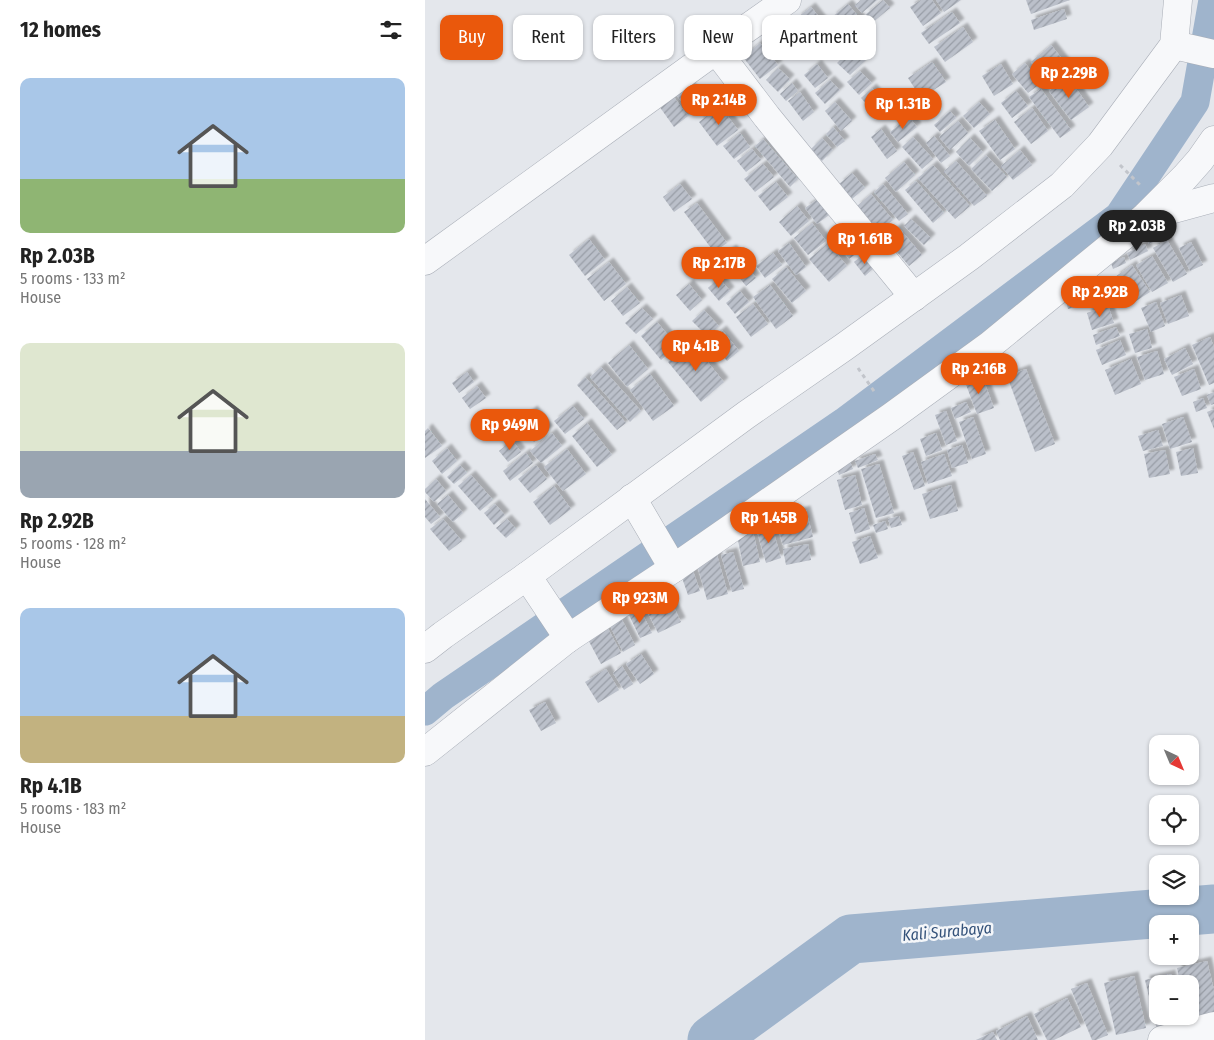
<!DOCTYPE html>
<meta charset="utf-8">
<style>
:root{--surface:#fff;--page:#f6f6f6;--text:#222;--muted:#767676;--accent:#ea580c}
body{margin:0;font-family:"Fira Sans Condensed",sans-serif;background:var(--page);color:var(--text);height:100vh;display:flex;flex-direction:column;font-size:19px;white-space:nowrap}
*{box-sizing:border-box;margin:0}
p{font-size:16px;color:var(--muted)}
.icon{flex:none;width:28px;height:28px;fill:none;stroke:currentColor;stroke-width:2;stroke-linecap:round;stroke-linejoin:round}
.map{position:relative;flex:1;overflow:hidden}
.side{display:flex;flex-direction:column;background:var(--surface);width:425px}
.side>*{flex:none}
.top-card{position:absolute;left:15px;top:15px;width:475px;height:45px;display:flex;gap:10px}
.needle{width:32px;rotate:136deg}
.controls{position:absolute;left:724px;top:735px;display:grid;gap:10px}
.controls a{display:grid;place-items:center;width:50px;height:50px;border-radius:10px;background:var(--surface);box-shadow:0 1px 4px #0004;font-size:25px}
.price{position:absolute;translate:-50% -42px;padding:0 11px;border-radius:18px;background:var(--accent);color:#fff;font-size:16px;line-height:32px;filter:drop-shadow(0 1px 2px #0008)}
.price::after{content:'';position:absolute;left:50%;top:30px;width:15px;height:11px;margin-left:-8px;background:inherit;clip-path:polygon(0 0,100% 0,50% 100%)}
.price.current{background:#222;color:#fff}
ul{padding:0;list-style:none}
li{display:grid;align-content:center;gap:10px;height:265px;padding:0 20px}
li span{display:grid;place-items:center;height:155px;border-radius:10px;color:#555}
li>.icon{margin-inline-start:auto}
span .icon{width:90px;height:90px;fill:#fffc;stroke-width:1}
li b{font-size:21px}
h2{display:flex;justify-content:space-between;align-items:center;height:60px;padding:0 20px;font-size:21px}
.chip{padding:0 18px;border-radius:10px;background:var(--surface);box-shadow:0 1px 4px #0004;font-size:18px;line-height:45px}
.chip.current{background:var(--accent);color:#fff}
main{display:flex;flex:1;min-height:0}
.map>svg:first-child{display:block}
</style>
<main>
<section class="side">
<h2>12 homes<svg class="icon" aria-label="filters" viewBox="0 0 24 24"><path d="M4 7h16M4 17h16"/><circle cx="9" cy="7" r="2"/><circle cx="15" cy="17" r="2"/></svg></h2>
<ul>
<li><span style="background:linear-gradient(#a9c7e8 65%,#8fb573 0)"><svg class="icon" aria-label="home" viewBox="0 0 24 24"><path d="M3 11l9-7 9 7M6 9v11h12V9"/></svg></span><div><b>Rp 2.03B</b><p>5 rooms · 133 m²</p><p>House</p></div></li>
<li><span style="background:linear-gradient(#dfe7d0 70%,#9aa5b1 0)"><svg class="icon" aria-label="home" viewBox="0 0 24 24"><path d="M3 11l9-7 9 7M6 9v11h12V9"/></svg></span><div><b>Rp 2.92B</b><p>5 rooms · 128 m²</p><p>House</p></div></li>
<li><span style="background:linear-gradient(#a9c7e8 70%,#c2b280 0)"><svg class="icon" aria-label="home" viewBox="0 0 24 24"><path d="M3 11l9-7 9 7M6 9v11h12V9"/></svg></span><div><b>Rp 4.1B</b><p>5 rooms · 183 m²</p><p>House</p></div></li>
</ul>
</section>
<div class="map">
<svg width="789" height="1040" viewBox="0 0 789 1040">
<defs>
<pattern id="building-hatch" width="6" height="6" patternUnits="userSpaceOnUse" patternTransform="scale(1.25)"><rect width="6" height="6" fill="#bbc0ca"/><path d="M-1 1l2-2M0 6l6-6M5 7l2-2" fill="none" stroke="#989da6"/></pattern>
<filter id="shadow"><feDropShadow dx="4.5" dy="-4.5" stdDeviation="1" flood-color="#0004"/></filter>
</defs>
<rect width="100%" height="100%" fill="#e4e7ec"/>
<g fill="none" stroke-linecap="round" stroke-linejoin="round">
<path stroke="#9fb4cc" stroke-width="29" d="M0 711 18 696 419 422 694 216 770 102 788 0"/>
<path stroke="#9fb4cc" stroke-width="49" d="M287 1040 426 939 789 909"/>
</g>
<g fill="url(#building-hatch)" filter="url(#shadow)">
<path d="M436 0H452L437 13 430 5Z"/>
<path d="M458 0 465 8 447 23 440 15Z"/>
<path d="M496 0H507L516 13 498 26 485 7Z"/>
<path d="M511 0H536L519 12Z"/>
<path d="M601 0H645L606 14Z"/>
<path d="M423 4 445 31 430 43 407 17Z"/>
<path d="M386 7 403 28 390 40 372 18Z"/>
<path d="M639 9 642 19 609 30 606 20Z"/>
<path d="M527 12 535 23 504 44 496 33Z"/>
<path d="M538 27 548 42 520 62 509 47Z"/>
<path d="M406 30 418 45 405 56 393 41Z"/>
<path d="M335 43 353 65 335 79 318 57Z"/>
<path d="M626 45 646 70 626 87 606 62Z"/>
<path d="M428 47 441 60 425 75 412 63Z"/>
<path d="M507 62 521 82 496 98 483 78Z"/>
<path d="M600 63 616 83 603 93 587 74Z"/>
<path d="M392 64 403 78 390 88 379 75Z"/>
<path d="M576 64 588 84 569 96 557 76Z"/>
<path d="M353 68 365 79 353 92 341 80Z"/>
<path d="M435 71 447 83 434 95 422 82Z"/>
<path d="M643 77 664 107 646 120 624 91Z"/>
<path d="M405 80 415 90 400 104 390 93Z"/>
<path d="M367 83 373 91 361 101 355 94Z"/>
<path d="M263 84 281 105 269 115 251 95Z"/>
<path d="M447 88 463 107 452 116 436 98Z"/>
<path d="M616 89 646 130 635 138 604 97Z"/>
<path d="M591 91 603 106 587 118 576 103Z"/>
<path d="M375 92 389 112 378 121 363 101Z"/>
<path d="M248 96 263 116 249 127 234 106Z"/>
<path d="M410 102 427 121 416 131 400 111Z"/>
<path d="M554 102 565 114 549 128 538 116Z"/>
<path d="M295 106 313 130 292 146 274 122Z"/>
<path d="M607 108 623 131 606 144 589 122Z"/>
<path d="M525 111 531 118 515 132 509 125Z"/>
<path d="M484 117 492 127 473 142 465 132Z"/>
<path d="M570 120 590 149 575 160 554 131Z"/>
<path d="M533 121 543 133 525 150 514 137Z"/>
<path d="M408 127 420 141 412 147 401 134Z"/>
<path d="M456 129 472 151 462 159 446 137Z"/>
<path d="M315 133 325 147 309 159 298 146Z"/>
<path d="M509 136 525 156 516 163 501 143Z"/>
<path d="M488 137 508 159 497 169 477 147Z"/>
<path d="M397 138 408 150 397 161 386 149Z"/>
<path d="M545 138 558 152 544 166 531 152Z"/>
<path d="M338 139 373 179 365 187 330 146Z"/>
<path d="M327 149 336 160 321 172 312 161Z"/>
<path d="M595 150 607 165 588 180 576 166Z"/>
<path d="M561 155 582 177 567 191 546 169Z"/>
<path d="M531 161 562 196 549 206 519 171Z"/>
<path d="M479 162 490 175 471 192 460 178Z"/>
<path d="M338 164 349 177 330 192 319 179Z"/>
<path d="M508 165 545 206 530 219 493 178Z"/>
<path d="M427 173 440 188 427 199 414 184Z"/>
<path d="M491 181 519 213 508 223 480 190Z"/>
<path d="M351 182 363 197 345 211 333 196Z"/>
<path d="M255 184 267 199 249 212 238 197Z"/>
<path d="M458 184 483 214 474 221 449 192Z"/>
<path d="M446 194 468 220 453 232 431 207Z"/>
<path d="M393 199 404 215 392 224 380 208Z"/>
<path d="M272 203 302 243 289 252 259 212Z"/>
<path d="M372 206 384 221 366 236 354 222Z"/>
<path d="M486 219 506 238 499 245 479 226Z"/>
<path d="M387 223 401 241 383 255 369 238Z"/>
<path d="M414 225 435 251 424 259 404 233Z"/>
<path d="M473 227 497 255 484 266 460 238Z"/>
<path d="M735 229 739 237 724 244 720 236Z"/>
<path d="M164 239 180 260 160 276 144 255Z"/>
<path d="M742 240 762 274 748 282 728 248Z"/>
<path d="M766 242 778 265 765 271 754 248Z"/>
<path d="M364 243 381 267 371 275 353 251Z"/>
<path d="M403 243 422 266 404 282 384 259Z"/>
<path d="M720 244 723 251 705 260 702 253Z"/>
<path d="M307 249 331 278 321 286 297 256Z"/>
<path d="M348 253 357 265 340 278 331 266Z"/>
<path d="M439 254 450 267 440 276 429 262Z"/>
<path d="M727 256 743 283 727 292 711 265Z"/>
<path d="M699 257 701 263 688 269 686 263Z"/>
<path d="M184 262 201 284 179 301 162 279Z"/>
<path d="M707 265 725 292 708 303 690 277Z"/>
<path d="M361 267 381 291 367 303 347 279Z"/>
<path d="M294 278 305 291 294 301 283 288Z"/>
<path d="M264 284 277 300 265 311 251 295Z"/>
<path d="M345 285 368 316 351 329 328 297Z"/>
<path d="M202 287 215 303 198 316 186 301Z"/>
<path d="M669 289 673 301 643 309 640 297Z"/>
<path d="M315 291 324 302 310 314 301 303Z"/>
<path d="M756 295 764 316 743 324 735 303Z"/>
<path d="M731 302 740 326 726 332 716 308Z"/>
<path d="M328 304 343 324 326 337 311 317Z"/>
<path d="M683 305 689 323 667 330 662 313Z"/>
<path d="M217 308 228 319 211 334 200 323Z"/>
<path d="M279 310 294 326 283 337 267 321Z"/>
<path d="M232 322 252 346 236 360 216 336Z"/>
<path d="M691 327 695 336 671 345 668 335Z"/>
<path d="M722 329 727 348 710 353 704 334Z"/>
<path d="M297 330 314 351 302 361 285 340Z"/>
<path d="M785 337 789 347V383L784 385 767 345Z"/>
<path d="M695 340 701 355 677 365 671 350Z"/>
<path d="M267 343 299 382 276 402 243 362Z"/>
<path d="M204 345 223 369 202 387 183 363Z"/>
<path d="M760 348 768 364 747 375 739 359Z"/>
<path d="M732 351 739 374 720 380 712 357Z"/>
<path d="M706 359 716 384 690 395 680 370Z"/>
<path d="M176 367 216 411 205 422 165 377Z"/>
<path d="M601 369 630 444 610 452 582 376Z"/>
<path d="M769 369 776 389 757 396 749 377Z"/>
<path d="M42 372 49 382 34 393 27 383Z"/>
<path d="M225 374 249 406 228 421 205 390Z"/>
<path d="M557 376 569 408 552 414 540 382Z"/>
<path d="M160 377 201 423 192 430 152 385Z"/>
<path d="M52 386 61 398 45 409 37 398Z"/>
<path d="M789 392V404L786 405 782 395Z"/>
<path d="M778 398 782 408 771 412 768 402Z"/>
<path d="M541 402 546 412 530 419 526 408Z"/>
<path d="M148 406 159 419 140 434 129 421Z"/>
<path d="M789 409V429L782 412Z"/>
<path d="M108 410 124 430 109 442 93 422Z"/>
<path d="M521 411 532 441 521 445 510 415Z"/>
<path d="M548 417 561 454 547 459 534 422Z"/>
<path d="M758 417 767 442 745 449 737 424Z"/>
<path d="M162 423 187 455 172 467 147 436Z"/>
<path d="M3 428 17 446 0 458V431Z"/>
<path d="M733 430 738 446 718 451 713 436Z"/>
<path d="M127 433 137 446 116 463 105 451Z"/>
<path d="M511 433 517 450 501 456 495 439Z"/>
<path d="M87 440 96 452 83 462 74 451Z"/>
<path d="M537 445 543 463 527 468 522 450Z"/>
<path d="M22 448 32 461 17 474 7 461Z"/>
<path d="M768 448 773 473 756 476 751 452Z"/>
<path d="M142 449 161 474 138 491 119 467Z"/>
<path d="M740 450 745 474 724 478 719 454Z"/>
<path d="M488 452 500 486 489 490 477 456Z"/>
<path d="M101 453 108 463 85 481 78 471Z"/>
<path d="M450 454 453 460 433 468 430 461Z"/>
<path d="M519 454 527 476 503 484 496 462Z"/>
<path d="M424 459 428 469 414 475 411 464Z"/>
<path d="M454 464 469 513 451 518 436 469Z"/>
<path d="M35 465 42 473 29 484 22 477Z"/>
<path d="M111 465 122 479 105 493 93 479Z"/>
<path d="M46 475 68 500 55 511 33 486Z"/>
<path d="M430 475 437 505 420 510 412 480Z"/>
<path d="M11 479 21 491 9 502 0 492V489Z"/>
<path d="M526 485 533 511 505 519 497 494Z"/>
<path d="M129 486 146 509 125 525 108 502Z"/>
<path d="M23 495 38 513 28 522 12 504Z"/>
<path d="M0 499 15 517 6 524 0 517Z"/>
<path d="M70 504 80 515 69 525 59 513Z"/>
<path d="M439 508 445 529 430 534 424 513Z"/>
<path d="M381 510 388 537 358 545 350 519Z"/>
<path d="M474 516 477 525 466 528 463 519Z"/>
<path d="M18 519 37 541 24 551 5 529Z"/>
<path d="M82 519 91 529 81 538 71 528Z"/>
<path d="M460 521 463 529 451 533 448 525Z"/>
<path d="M347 526 356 558 341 563 332 531Z"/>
<path d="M328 532 335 562 318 566 312 535Z"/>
<path d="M445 536 453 558 435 564 427 542Z"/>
<path d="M383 544 386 560 361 565 358 549Z"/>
<path d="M308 552 319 589 307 592 296 555Z"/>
<path d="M292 555 303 594 282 600 271 561Z"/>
<path d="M267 568 275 591 263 595 255 572Z"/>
<path d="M242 593 256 622 233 633 219 605Z"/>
<path d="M215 609 227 633 215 638 204 615Z"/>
<path d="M194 614 210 645 198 652 182 620Z"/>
<path d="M180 623 196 653 176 664 160 634Z"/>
<path d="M216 654 229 674 215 684 201 664Z"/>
<path d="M197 666 208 684 199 690 188 673Z"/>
<path d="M181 669 194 690 173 703 160 682Z"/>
<path d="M120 702 131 723 116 731 104 710Z"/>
<path d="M782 961 789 990V1014L764 1020 763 1016H765V984H755L752 968Z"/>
<path d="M746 974 748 984H732V1016H756L757 1024 732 1030 720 980Z"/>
<path d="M709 976 721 1028 691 1035 679 983Z"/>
<path d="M662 983 683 1035 671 1040H667L646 989Z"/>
<path d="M642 998 656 1027 629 1040H622L609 1014Z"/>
<path d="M602 1016 613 1040H575L571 1031Z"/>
<path d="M568 1032 572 1040H551Z"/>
</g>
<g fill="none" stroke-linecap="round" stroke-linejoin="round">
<g stroke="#a9aeb7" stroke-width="29">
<g id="minor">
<path d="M749 45 789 54"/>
<path d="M291 50 342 117 489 297"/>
<path d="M723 216 789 198"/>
<path d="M0 261 291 50 362 0"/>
<path d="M207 498 244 561 249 568"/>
<path d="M102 576 138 630 142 639"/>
<path d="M0 649 18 635 102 576 321 415 419 347 544 257 637 185 675 145 749 45 753 0"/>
<path d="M0 752 142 639 249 568 466 417 565 345 697 237 721 216 760 177 775 160 789 140"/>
<path d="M737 1040 789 1026"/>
</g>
</g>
<g stroke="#c2c5cb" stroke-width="3" stroke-dasharray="4 4" stroke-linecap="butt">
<path d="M695 165 715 185"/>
<path d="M433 368 451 394"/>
</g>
<use href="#minor" stroke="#f7f8fa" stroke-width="28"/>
</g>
<g text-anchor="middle" stroke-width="5" stroke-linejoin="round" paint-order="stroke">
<g font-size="16" font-style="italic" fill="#34527a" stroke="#f4f6f9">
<text transform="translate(522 931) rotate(-5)" y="6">Kali Surabaya</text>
</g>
</g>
</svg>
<div class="controls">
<a><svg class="needle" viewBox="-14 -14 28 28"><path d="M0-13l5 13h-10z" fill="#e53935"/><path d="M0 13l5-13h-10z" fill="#767676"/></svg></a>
<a><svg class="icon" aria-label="locate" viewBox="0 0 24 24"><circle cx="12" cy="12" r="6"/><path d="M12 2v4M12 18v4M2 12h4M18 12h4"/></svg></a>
<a><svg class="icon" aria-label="layers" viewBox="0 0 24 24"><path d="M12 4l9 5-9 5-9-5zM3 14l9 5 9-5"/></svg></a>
<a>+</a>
<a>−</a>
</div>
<b class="price" style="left:644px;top:99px">Rp 2.29B</b>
<b class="price" style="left:294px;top:126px">Rp 2.14B</b>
<b class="price" style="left:478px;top:130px">Rp 1.31B</b>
<b class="price current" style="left:712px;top:252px">Rp 2.03B</b>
<b class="price" style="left:440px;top:265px">Rp 1.61B</b>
<b class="price" style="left:294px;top:289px">Rp 2.17B</b>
<b class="price" style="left:675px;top:318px">Rp 2.92B</b>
<b class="price" style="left:271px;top:372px">Rp 4.1B</b>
<b class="price" style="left:554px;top:395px">Rp 2.16B</b>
<b class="price" style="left:85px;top:451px">Rp 949M</b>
<b class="price" style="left:344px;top:544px">Rp 1.45B</b>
<b class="price" style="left:215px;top:624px">Rp 923M</b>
<div class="top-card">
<a class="chip current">Buy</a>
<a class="chip">Rent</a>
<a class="chip">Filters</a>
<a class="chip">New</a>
<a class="chip">Apartment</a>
</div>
</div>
</main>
